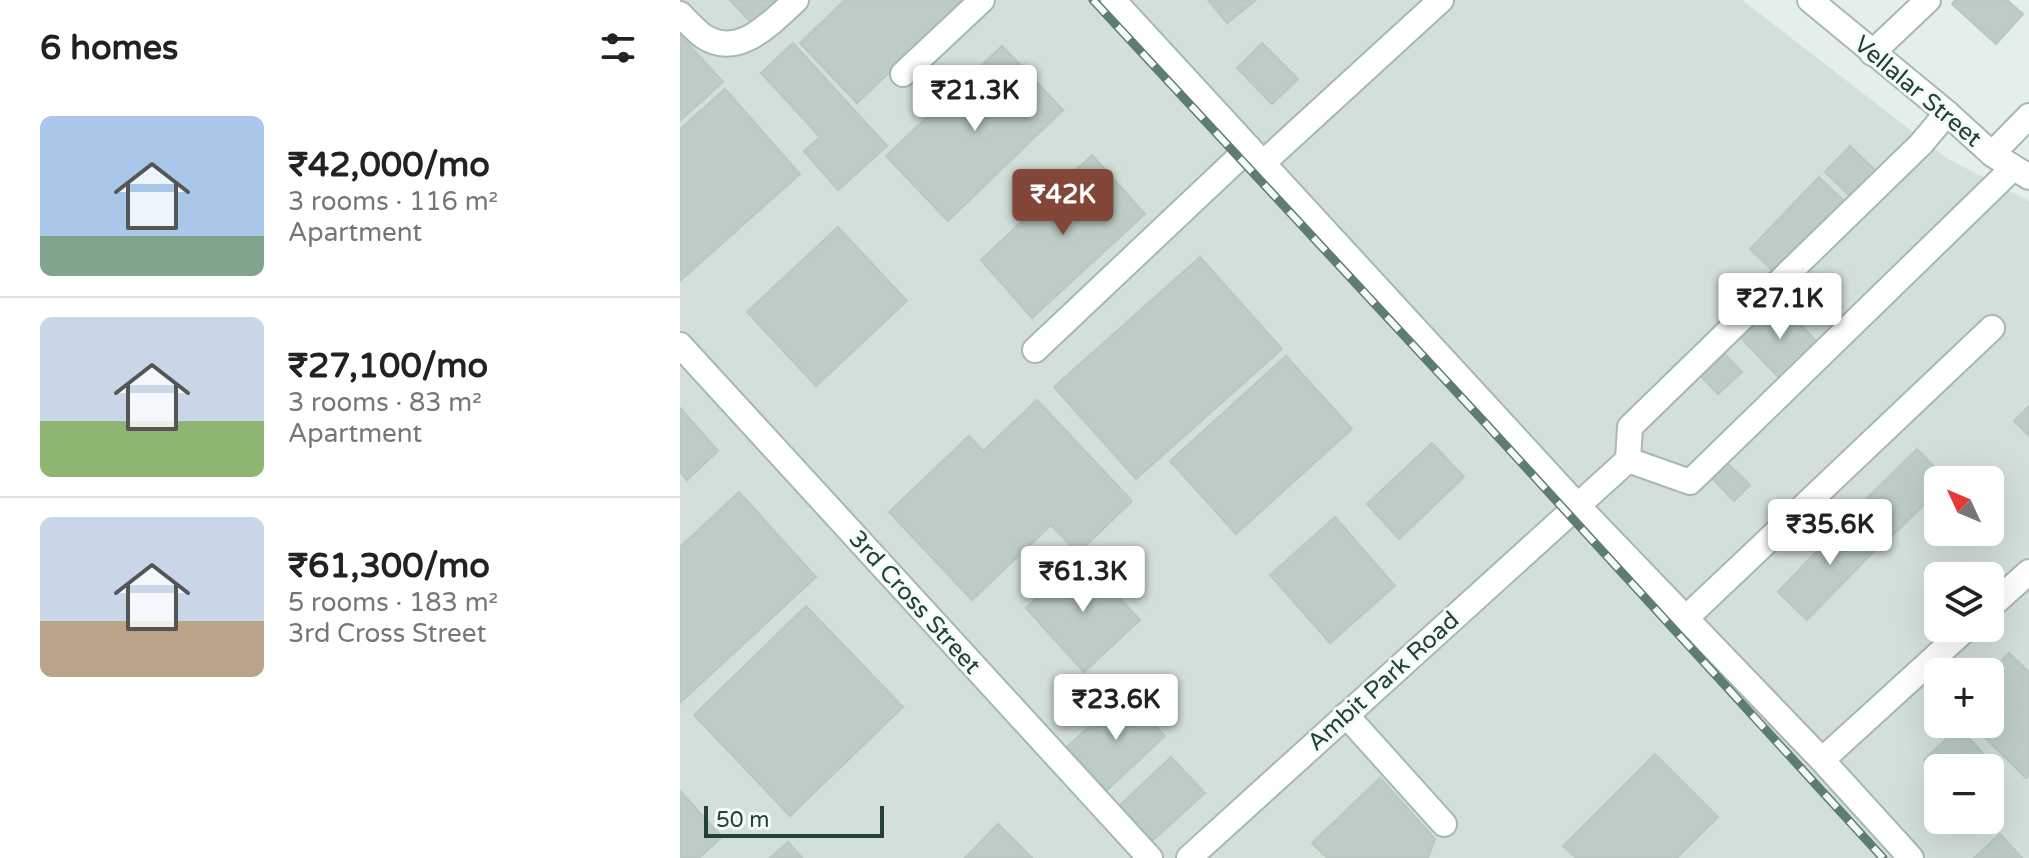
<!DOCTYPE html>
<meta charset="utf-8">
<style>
:root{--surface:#fff;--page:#f2f2f2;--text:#222;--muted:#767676;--line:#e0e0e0;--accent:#83473a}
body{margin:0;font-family:"Varela Round",sans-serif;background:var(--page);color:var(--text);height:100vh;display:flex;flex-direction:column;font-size:30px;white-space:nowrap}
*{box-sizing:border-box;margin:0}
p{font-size:26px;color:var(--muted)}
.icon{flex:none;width:44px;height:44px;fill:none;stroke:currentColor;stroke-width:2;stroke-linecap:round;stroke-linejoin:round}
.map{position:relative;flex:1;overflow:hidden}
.panel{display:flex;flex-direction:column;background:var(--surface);width:680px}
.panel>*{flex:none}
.needle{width:52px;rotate:314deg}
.tools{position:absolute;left:1244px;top:466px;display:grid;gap:16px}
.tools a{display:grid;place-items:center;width:80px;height:80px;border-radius:12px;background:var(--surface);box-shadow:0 8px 32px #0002;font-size:40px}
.scale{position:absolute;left:24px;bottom:20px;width:180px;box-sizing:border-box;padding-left:8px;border:4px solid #224237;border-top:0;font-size:22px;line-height:28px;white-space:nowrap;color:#224237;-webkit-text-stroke:6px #f6fbf8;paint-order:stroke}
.price{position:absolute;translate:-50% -68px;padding:0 18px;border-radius:8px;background:#fff;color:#222;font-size:26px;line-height:52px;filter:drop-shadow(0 2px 4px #0008)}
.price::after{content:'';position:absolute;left:50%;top:48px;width:24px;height:18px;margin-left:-12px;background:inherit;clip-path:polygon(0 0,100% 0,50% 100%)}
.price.current{background:var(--accent);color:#fff}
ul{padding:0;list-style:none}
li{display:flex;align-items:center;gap:24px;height:200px;padding:0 40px}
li+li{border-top:2px solid var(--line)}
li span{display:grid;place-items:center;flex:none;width:224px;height:160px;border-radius:12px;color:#555}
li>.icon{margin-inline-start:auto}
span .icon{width:96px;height:96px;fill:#fffc;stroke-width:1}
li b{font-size:34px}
h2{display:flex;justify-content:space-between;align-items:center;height:96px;padding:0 40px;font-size:34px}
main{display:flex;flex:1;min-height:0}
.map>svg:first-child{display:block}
</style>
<main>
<section class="panel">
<h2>6 homes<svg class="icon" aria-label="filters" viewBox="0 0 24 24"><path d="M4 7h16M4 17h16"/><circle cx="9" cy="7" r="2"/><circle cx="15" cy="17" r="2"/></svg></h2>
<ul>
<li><span style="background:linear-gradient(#a9c7e8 75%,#7fa58c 0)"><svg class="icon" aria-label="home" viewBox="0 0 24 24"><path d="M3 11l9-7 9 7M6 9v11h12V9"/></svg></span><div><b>₹42,000/mo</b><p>3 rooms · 116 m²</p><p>Apartment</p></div></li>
<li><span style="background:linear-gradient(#c9d6e8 65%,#8fb573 0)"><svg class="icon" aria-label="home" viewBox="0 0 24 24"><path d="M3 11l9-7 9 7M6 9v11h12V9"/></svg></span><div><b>₹27,100/mo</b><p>3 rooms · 83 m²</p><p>Apartment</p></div></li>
<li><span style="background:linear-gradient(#c9d6e8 65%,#b9a48a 0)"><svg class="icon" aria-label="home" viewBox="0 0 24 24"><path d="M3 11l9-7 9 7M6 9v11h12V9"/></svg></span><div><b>₹61,300/mo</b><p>5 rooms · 183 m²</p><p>3rd Cross Street</p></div></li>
</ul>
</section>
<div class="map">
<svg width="1349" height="858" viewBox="0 0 1349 858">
<rect width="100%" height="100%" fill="#e5efea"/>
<path fill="#d3dfd9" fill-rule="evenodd" d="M0 0H1062L1268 159 1349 201V858H0ZM1258 480H1310V532H1258ZM1258 576H1310V628H1258ZM1258 672H1310V724H1258ZM1258 768H1310V820H1258Z"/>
<g fill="#bdcdc5" stroke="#b7c9c0" stroke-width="2">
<path d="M50 0H101L74 26Z"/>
<path d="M165 0H282L284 2 177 103 120 43Z"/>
<path d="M528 0H574L575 1 547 23Z"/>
<path d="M1275 0H1327L1343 14 1316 44 1272 4Z"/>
<path d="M0 35 43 82 0 121Z"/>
<path d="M113 43 207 146 158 190 124 151 140 137 81 73Z"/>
<path d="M582 43 618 79 592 104 557 68Z"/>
<path d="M322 46 383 110 268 221 206 156Z"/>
<path d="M45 89 120 174 0 281V129Z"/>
<path d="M1170 146 1199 174 1174 200 1145 172Z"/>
<path d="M412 155 465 214 352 318 301 260Z"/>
<path d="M1139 177 1167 204 1098 276 1070 249Z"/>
<path d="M158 227 227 301 136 386 67 312Z"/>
<path d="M520 257 602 349 456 479 374 387Z"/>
<path d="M1098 301 1140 345 1102 381 1060 337Z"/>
<path d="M1037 346 1062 372 1038 394 1014 369Z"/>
<path d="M606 356 672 429 556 534 490 461Z"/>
<path d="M357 400 452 501 398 553 371 525 292 600 209 512 289 436 303 451Z"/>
<path d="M1349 406V436L1334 421Z"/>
<path d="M0 408 38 451 7 480 0 472Z"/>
<path d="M752 443 784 477 719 539 687 504Z"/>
<path d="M1237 449 1268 480H1258V491L1212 536 1181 504Z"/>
<path d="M1041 457 1070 485 1054 501 1026 472Z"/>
<path d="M59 492 136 577 0 703V547Z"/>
<path d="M1172 514 1202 543 1127 620 1098 592Z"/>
<path d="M655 517 715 586 650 643 590 575Z"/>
<path d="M401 557 460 620 404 672 346 608Z"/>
<path d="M126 606 223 707 110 816 14 715Z"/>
<path d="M1329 653 1349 672V775L1346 778 1291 724H1310V673Z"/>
<path d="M445 693 485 736 427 790 387 747Z"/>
<path d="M1279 727 1316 768 1310 773V768H1258V774L1244 760Z"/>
<path d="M975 754 1038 817 997 858H896L883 846Z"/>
<path d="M491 757 525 793 471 842 438 807Z"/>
<path d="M700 778 755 839 748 858H647L632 843Z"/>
<path d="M0 791 42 837 19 858H0Z"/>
<path d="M318 824 352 858H285Z"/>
<path d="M1320 834 1342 858H1294Z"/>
<path d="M108 842 122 858H90Z"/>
</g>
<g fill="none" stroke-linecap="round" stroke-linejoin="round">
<g stroke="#a7b8b1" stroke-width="28">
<g id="minor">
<path d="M433 0 897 505 1142 760 1231 858"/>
<path d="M1130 0 1267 113 1312 154 1349 177"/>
<path d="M0 14C7 21 15 30 23 36 58 60 92 22 116 0"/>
<path d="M1192 53 1248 0"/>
<path d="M223 74 302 0"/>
<path d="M1312 154 1349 116"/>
<path d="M583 163 761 0"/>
<path d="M0 345 470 858"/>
<path d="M355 350 569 148"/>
<path d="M948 460 1010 482 1333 168"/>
<path d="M1310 607 1349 572"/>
<path d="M1006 618 1312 328"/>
<path d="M666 715 764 824"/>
<path d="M1142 760 1287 628"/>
<path d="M509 858 948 460 950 427 1241 144 1267 113"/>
</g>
</g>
<use href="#minor" stroke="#fff" stroke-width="24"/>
<g stroke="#5d7d72" stroke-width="9">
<path id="rail" d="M413 0 807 425 1203 858"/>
</g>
<use href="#rail" stroke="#f6fbf8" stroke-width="6" stroke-dasharray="18" stroke-linecap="butt"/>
</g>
<g text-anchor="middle" stroke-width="6" stroke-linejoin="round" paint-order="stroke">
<g font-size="24" fill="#224237" stroke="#f6fbf8">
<text transform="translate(1238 91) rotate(40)" y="8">Vellalar Street</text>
<text transform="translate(235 602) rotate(48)" y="8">3rd Cross Street</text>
<text transform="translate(703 681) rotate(-42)" y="8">Ambit Park Road</text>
</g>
</g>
</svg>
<div class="tools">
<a><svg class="needle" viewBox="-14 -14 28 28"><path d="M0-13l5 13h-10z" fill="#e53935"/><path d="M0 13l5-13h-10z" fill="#767676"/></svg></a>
<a><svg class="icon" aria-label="layers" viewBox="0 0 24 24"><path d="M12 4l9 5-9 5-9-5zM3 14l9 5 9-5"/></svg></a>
<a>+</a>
<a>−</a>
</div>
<div class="scale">50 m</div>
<b class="price" style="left:295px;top:133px">₹21.3K</b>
<b class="price current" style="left:383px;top:237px">₹42K</b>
<b class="price" style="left:1100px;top:341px">₹27.1K</b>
<b class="price" style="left:1150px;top:567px">₹35.6K</b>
<b class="price" style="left:403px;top:614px">₹61.3K</b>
<b class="price" style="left:436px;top:742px">₹23.6K</b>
</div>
</main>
